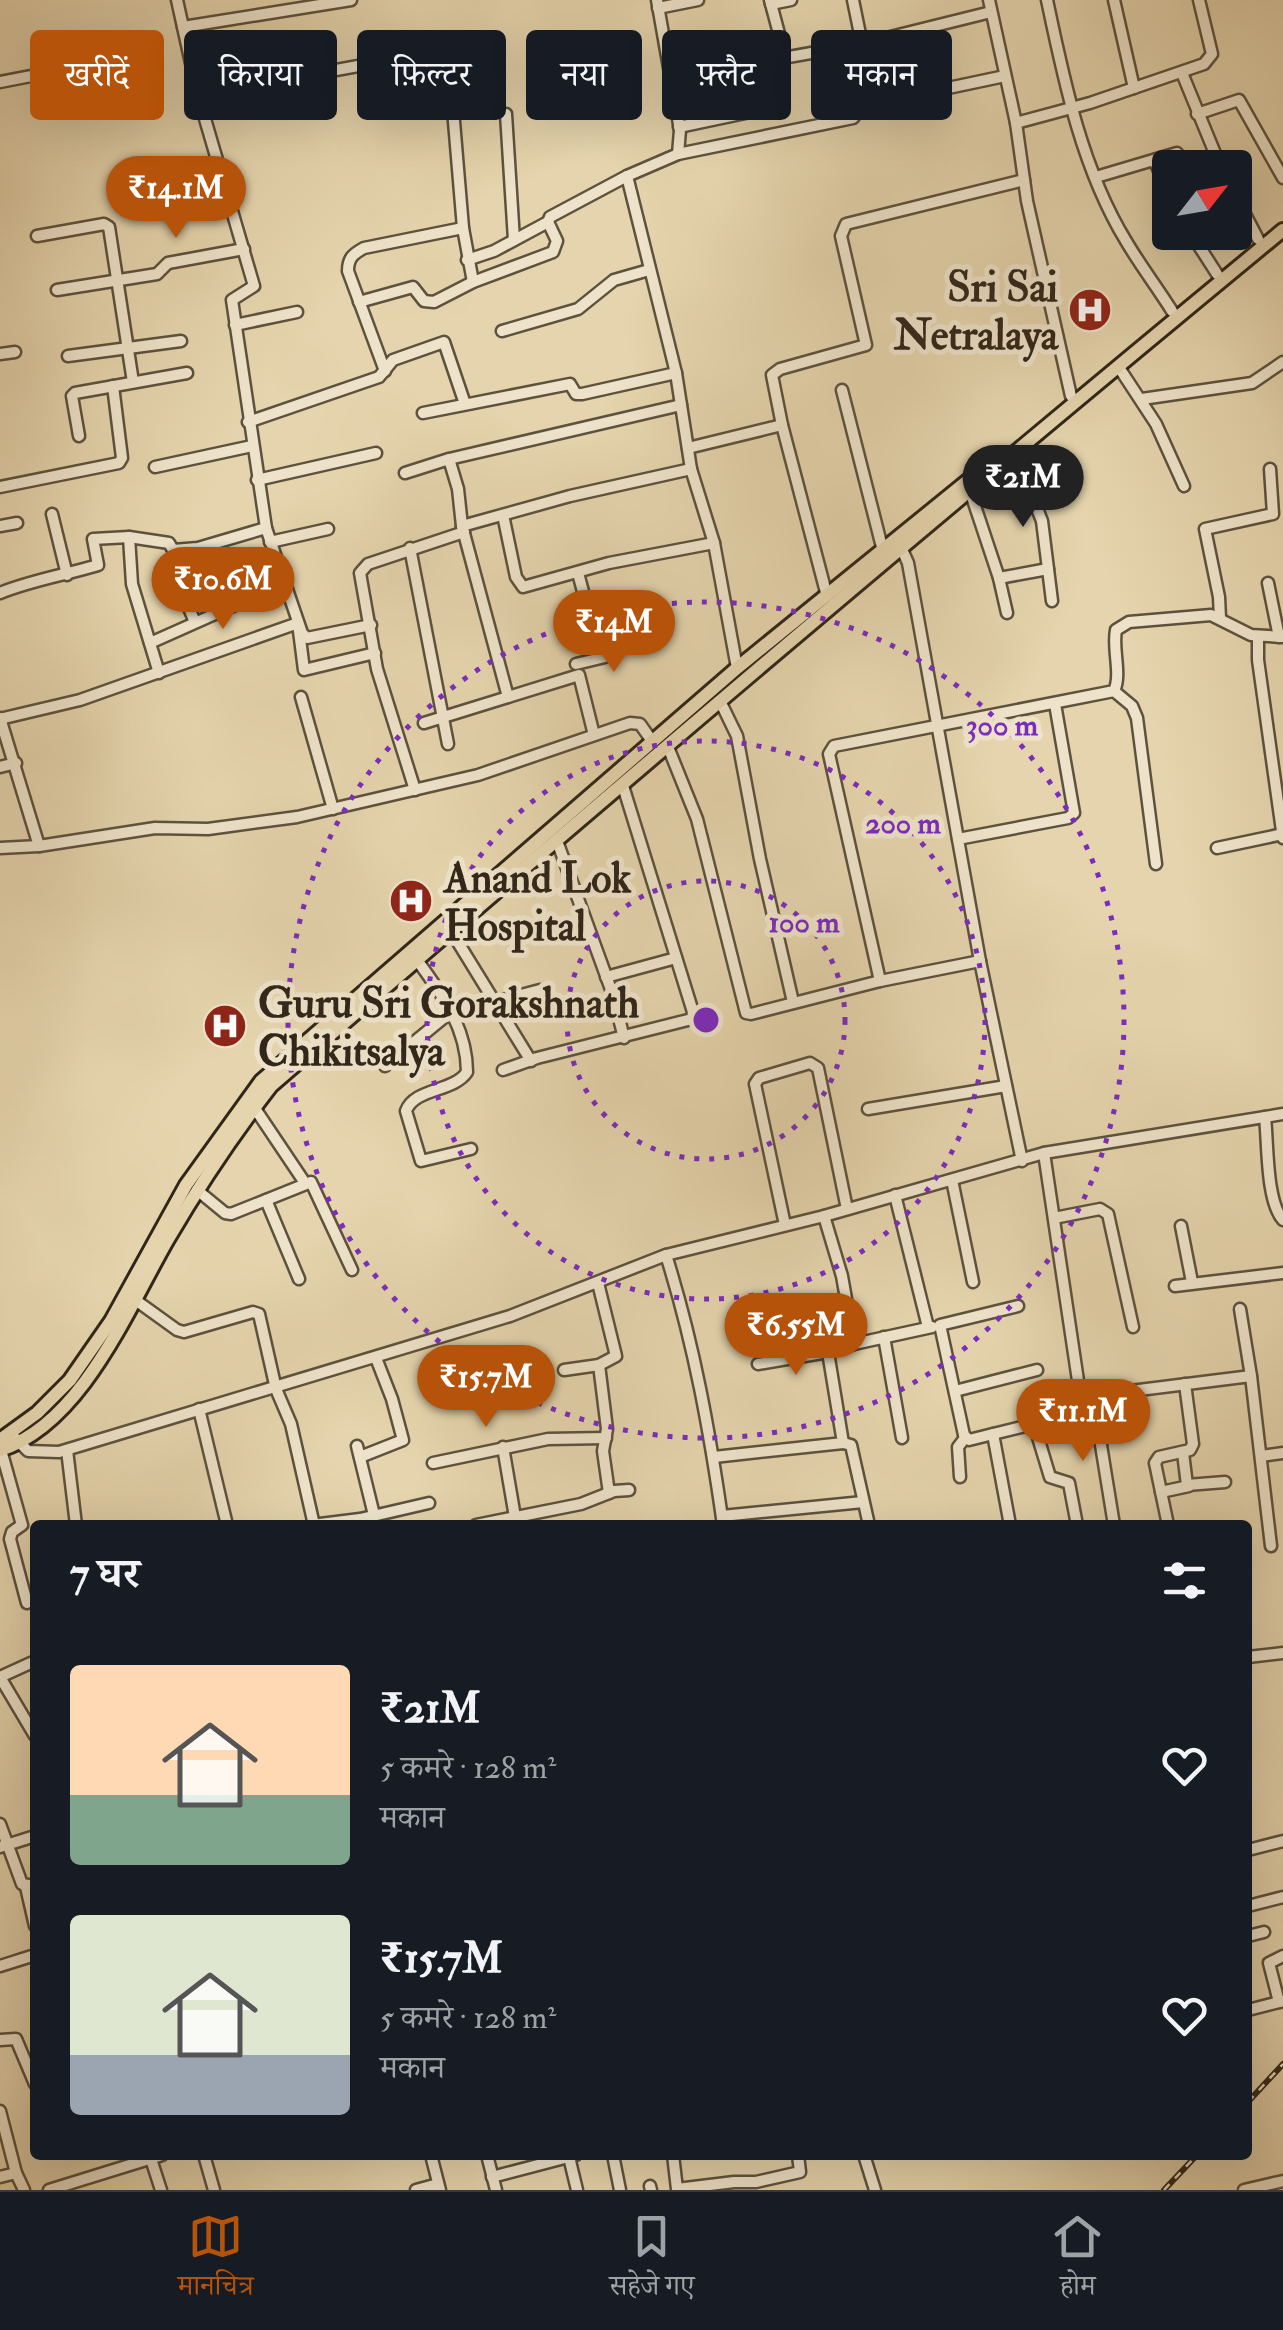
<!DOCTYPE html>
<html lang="hi">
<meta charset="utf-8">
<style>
:root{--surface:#171b24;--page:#242831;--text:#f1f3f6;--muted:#9ea1a6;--line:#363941;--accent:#b45309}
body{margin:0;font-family:"IM FELL Double Pica","Noto Serif Devanagari",serif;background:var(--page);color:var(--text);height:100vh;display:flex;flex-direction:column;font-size:38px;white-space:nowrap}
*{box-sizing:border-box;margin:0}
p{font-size:32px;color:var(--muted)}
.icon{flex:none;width:55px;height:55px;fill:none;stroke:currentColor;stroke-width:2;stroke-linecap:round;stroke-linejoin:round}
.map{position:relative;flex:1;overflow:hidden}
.side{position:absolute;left:30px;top:1520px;width:1222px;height:640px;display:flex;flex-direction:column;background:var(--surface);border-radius:10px;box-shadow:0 10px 40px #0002}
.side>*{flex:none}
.hud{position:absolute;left:30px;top:30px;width:1225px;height:90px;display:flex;gap:20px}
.needle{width:65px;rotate:59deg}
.tools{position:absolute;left:1152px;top:150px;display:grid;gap:20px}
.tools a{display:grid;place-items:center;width:100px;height:100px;border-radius:10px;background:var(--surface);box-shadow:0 10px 40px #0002;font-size:50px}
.price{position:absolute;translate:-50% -85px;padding:0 22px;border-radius:35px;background:var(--accent);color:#fff;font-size:32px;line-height:65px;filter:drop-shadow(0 2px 5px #0008)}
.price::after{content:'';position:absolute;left:50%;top:60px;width:30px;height:22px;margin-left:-15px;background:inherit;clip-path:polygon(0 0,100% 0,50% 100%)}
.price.active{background:#222;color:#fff}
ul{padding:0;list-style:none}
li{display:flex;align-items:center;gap:30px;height:250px;padding:0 40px}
li span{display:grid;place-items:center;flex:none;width:280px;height:200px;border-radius:10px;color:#555}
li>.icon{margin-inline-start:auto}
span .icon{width:120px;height:120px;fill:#fffc;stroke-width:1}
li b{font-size:42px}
h2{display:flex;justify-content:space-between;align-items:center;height:120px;padding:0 40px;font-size:42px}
.pill{padding:0 35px;border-radius:10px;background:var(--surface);box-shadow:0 10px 40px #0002;font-size:35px;line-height:90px}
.pill.active{background:var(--accent);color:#fff}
.dock{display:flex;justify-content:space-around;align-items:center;height:140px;border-top:2px solid var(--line);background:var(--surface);font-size:28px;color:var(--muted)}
.dock a{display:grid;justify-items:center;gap:5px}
.dock .active{color:var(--accent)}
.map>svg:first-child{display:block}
</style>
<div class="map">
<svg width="1283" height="2190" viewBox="0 0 1283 2190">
<rect width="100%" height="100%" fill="#e5d4ad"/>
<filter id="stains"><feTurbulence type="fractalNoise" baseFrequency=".002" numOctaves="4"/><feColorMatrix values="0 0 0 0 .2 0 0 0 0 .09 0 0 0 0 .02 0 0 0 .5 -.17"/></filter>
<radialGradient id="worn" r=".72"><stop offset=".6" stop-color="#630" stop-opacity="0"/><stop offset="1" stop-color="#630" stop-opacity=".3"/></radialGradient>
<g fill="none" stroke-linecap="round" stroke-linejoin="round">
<g stroke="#5d523e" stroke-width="15">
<g id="minor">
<path d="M177 0 198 95 254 286 232 300 266 528 302 633 307 638 371 625"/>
<path d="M657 0 680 130 678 154 627 176 676 373 691 469 714 543 737 668"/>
<path d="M770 0 785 56"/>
<path d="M853 0 862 44 991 12"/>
<path d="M989 0 1016 123 1027 201 1071 396"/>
<path d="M1047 0C1064 81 1082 169 1126 241 1140 265 1157 287 1172 311"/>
<path d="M1114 0 1134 88"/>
<path d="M771 4 791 0"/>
<path d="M658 8 698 0"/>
<path d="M183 27 351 0"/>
<path d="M1182 73 1221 168"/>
<path d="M670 78 862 44"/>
<path d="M0 82 109 61"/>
<path d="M198 95 463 47"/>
<path d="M452 98 463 228 473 282"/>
<path d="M506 114 514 240"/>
<path d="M1197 114 1239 100 1283 178"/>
<path d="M1016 123 1090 103 1204 64 1212 54 1199 0"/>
<path d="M679 127 750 112"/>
<path d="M678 154 853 118 863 106 1005 76"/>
<path d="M1154 160 1170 194"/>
<path d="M1096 177 1177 153"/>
<path d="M1235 195 1258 239"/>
<path d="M1190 232 1217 274"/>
<path d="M37 236 104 224 109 227 133 382"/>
<path d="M467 260 494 251 548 222"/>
<path d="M57 290 157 274 168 263 244 249"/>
<path d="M359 302 413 287 424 301 434 302 473 282 553 252 557 241 548 222 550 217 627 176"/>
<path d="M235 325 297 312"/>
<path d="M502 331 578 309 614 280 649 270"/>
<path d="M0 354 15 352"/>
<path d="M68 356 181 341"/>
<path d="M1118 366 1156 424 1184 486"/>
<path d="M385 371 348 271C348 258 353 254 364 248L463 228"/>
<path d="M842 390 883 551"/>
<path d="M1142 399 1252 383 1283 362"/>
<path d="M423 413 570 384 576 394H582L676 373"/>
<path d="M248 422 379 377 393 360 444 342 465 404"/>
<path d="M79 436 72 396 75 393 187 373"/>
<path d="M688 448 782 425"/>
<path d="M1015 453 1042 521 1052 601"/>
<path d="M449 459 681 405"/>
<path d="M155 467 252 446"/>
<path d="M405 473 449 459 458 489 462 526 508 697"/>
<path d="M257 480 376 453"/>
<path d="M0 487 119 463 122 458 113 386"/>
<path d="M970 491 999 578 1007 613"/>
<path d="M52 514 67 575"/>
<path d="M503 515 516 577 523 587 609 563 714 543"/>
<path d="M0 526 17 523"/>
<path d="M462 526 570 496 691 469"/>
<path d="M129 537 132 584 159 673"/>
<path d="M270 542 328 529"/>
<path d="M900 545 908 563 980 961 1022 1161"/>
<path d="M410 548 448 744"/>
<path d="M173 550 198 548 266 528"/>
<path d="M578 573 592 625"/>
<path d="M999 578 1048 569"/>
<path d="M1268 583 1279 637"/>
<path d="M0 593C32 580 65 575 98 565L93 539 129 537 169 543 173 550 178 583 195 622"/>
<path d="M827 596 782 425 772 375 780 369 866 345 841 236 846 224 1024 180"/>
<path d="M1220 618 1219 597 1205 529 1273 514 1270 469"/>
<path d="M1258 637V660L1283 838"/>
<path d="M150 643 251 598 287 589"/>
<path d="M576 664 605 657 604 650"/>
<path d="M1114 691 1132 706 1137 718 1156 864"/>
<path d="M301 697 333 809"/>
<path d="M720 701 737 736 760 859 793 1002"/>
<path d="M0 718 39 846"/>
<path d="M0 719 80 700 298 623 304 670 375 653"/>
<path d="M424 723 579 675 594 735"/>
<path d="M668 747 697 819 746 1013 751 1014 880 981 980 961"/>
<path d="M0 767 16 763"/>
<path d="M415 790 377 669 360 573 368 564 464 532"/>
<path d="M958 839 1068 818 1074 813 1055 704"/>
<path d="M557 841 613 995 624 1038"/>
<path d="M0 848 39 846 155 828 208 829 297 817 478 775 630 723 640 724 652 741"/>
<path d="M1217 848 1283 834"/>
<path d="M451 931 531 1061"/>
<path d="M417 960C442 994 467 1028 467 1072 454 1092 414 1088 406 1111L421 1161 471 1149"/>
<path d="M606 977 676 958"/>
<path d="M880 981 829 754 834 746 1114 691C1122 674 1112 649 1116 630L1129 622 1211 615 1251 635 1283 637"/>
<path d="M495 1002 540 990"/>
<path d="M385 1066 452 1011"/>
<path d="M503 1070 537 1058 692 1019 693 1012 623 786"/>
<path d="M254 1107 305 1183"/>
<path d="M868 1109 1006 1086"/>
<path d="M1265 1117C1268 1144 1266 1201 1283 1220"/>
<path d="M1044 1153 1080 1394 1083 1397 1251 1376 1271 1546"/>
<path d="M952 1180 973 1282"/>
<path d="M197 1190 225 1213 231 1214 311 1182 352 1270"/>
<path d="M895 1195 928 1327"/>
<path d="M266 1200 299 1279"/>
<path d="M1054 1218 1100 1209 1108 1214 1133 1327"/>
<path d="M785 1225 755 1084 759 1078 810 1063 818 1068 847 1209"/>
<path d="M1181 1226 1192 1282"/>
<path d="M666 1255C694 1344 710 1433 723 1525"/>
<path d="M1175 1286 1283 1273"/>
<path d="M134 1299 177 1330 184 1332 253 1312 259 1314 276 1389 291 1424 314 1525"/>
<path d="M1240 1309 1251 1376"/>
<path d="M884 1337 902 1438"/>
<path d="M854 1344 932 1327"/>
<path d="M758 1364 828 1352"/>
<path d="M599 1365 607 1429 603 1451 609 1493"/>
<path d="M564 1370 599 1365 616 1356 598 1283"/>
<path d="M955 1391 1037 1370"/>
<path d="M1093 1396 1114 1525"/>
<path d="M199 1409 227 1525"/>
<path d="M993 1434 969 1440 964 1435 940 1325 1018 1306"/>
<path d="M14 1437 28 1451 59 1452 510 1316 666 1255 824 1216 1044 1153 1283 1114"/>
<path d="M843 1443 851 1445 869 1525"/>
<path d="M357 1446 374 1515"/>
<path d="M503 1447 515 1517"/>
<path d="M1 1450 22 1525 12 1532 10 1539 27 1603"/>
<path d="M67 1450 76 1525"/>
<path d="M1183 1453 1187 1485 1225 1482"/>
<path d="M1261 1456 1283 1453"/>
<path d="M360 1457 403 1440 392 1399 376 1358"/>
<path d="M714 1457 843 1443 828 1352 854 1344 842 1276 824 1216"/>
<path d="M433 1463 548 1439 606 1438"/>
<path d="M960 1477 958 1447 965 1438"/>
<path d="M1161 1492 1189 1486"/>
<path d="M722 1516 863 1502"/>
<path d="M312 1525 360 1519 429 1503"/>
<path d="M476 1525 581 1504 614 1491 629 1490"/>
<path d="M1010 1525 993 1434 1034 1424 1050 1477 1069 1483 1077 1525"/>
<path d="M1168 1525 1155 1463 1159 1457 1190 1450 1193 1444 1185 1384"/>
<path d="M1248 1657 1283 1653"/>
<path d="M0 1677 35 1736"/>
<path d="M0 1677 35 1661"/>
<path d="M0 1824 22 1884 35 1886"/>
<path d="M0 1847 35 1836"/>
<path d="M1248 1850 1283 1841"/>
<path d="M26 1887 35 1926"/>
<path d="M1248 1906 1283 1897"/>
<path d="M1248 1936 1264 1932"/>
<path d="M0 1966 35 1955"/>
<path d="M1279 2002 1269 1963 1283 1956"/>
<path d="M1248 2010 1283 2001"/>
<path d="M0 2040 16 2039 35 2084"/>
<path d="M0 2111 16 2173"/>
<path d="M204 2155 214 2190"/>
<path d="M431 2155 440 2190"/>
<path d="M487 2155 496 2190"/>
<path d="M613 2155 620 2190"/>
<path d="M673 2155 677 2189 734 2182H756L800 2172 798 2155"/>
<path d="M864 2155 875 2190"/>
<path d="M569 2157 577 2190"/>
<path d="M151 2159 161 2190"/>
<path d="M0 2177 16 2173 24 2190"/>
<path d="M492 2177 576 2155"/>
<path d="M650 2186 651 2190"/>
<path d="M49 2190 162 2155"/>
<path d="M416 2190 438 2184"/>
<path d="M1244 2190 1283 2181"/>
</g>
</g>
<g stroke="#302619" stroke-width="18">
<g id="major">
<path d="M0 1440 37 1413 70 1380 111 1321 186 1185 261 1081 737 668 997 457"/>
<path d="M0 1450C82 1424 128 1308 168 1239 199 1186 233 1135 271 1086 605 797 942 511 1283 230"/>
</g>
</g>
<use href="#minor" stroke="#eee3ca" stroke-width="10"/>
<use href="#major" stroke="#e5d4ad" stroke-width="12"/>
<g stroke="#302619" stroke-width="6">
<g id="rail">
<path d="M1248 2102 1283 2064"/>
<path d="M1164 2190 1197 2155"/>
</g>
</g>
<use href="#rail" stroke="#eee3ca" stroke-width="2.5" stroke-dasharray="8" stroke-linecap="butt"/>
</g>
<g fill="none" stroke="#7b2cbf" stroke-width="5" stroke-dasharray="5 10">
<circle cx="706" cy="1020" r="139"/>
<circle cx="706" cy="1020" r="279"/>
<circle cx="706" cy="1020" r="418"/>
</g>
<defs>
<g id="hospital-disc" transform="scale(2.25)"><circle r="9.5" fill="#8f2418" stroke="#eee3ca"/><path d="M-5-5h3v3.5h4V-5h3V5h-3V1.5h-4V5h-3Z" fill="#fff"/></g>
</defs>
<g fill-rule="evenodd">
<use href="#hospital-disc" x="1090" y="310"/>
<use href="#hospital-disc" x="411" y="901"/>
<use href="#hospital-disc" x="225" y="1026"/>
</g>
<g text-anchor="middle" stroke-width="10" stroke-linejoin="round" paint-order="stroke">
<g font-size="42" font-weight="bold" fill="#302619" stroke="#eee3ca" text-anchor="start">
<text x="1058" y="301" text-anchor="end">Sri Sai<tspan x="1058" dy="48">Netralaya</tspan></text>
<text x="444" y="892">Anand Lok<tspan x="444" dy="48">Hospital</tspan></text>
<text x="258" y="1017">Guru Sri Gorakshnath<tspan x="258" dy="48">Chikitsalya</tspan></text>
</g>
</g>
<circle cx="706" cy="1020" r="15" fill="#7b2cbf" stroke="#eee3ca" stroke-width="5"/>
<g font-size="30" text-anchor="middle" font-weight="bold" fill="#7b2cbf" stroke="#eee3ca" stroke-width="10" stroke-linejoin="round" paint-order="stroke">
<text x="1002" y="735">300 m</text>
<text x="903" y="833">200 m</text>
<text x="804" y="932">100 m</text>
</g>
<rect width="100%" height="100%" filter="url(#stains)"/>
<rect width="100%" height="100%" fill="url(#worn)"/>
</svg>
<div class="tools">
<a><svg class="needle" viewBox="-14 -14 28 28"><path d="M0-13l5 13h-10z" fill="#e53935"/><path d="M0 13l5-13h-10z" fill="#9ea1a6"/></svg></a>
</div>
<b class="price" style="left:176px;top:241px">₹14.1M</b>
<b class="price active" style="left:1023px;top:530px">₹21M</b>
<b class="price" style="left:223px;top:632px">₹10.6M</b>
<b class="price" style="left:614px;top:675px">₹14M</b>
<b class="price" style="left:796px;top:1378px">₹6.55M</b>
<b class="price" style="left:486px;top:1430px">₹15.7M</b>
<b class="price" style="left:1083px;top:1464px">₹11.1M</b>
<div class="hud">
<a class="pill active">खरीदें</a>
<a class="pill">किराया</a>
<a class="pill">फ़िल्टर</a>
<a class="pill">नया</a>
<a class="pill">फ़्लैट</a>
<a class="pill">मकान</a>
</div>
<section class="side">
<h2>7 घर<svg class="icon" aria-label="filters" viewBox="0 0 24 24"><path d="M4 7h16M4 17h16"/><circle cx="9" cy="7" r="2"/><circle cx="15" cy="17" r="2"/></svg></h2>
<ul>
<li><span style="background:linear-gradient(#ffd9b3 65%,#7fa58c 0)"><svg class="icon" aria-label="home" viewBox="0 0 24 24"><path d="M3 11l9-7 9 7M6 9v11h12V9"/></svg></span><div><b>₹21M</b><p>5 कमरे · 128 m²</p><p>मकान</p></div><svg class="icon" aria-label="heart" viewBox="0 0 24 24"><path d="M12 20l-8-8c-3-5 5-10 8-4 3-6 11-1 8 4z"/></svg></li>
<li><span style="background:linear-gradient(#dfe7d0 70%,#9aa5b1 0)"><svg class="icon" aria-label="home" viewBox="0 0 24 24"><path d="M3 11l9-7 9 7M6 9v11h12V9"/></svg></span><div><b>₹15.7M</b><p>5 कमरे · 128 m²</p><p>मकान</p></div><svg class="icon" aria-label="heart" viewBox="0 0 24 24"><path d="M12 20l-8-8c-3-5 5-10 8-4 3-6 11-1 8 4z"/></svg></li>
</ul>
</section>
</div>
<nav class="dock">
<a class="active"><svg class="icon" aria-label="map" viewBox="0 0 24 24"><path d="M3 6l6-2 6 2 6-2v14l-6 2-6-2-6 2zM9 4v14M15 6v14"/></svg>मानचित्र</a>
<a><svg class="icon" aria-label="saved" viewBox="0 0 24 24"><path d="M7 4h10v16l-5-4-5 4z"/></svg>सहेजे गए</a>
<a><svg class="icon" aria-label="home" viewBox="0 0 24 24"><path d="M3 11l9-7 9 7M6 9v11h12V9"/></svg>होम</a>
</nav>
